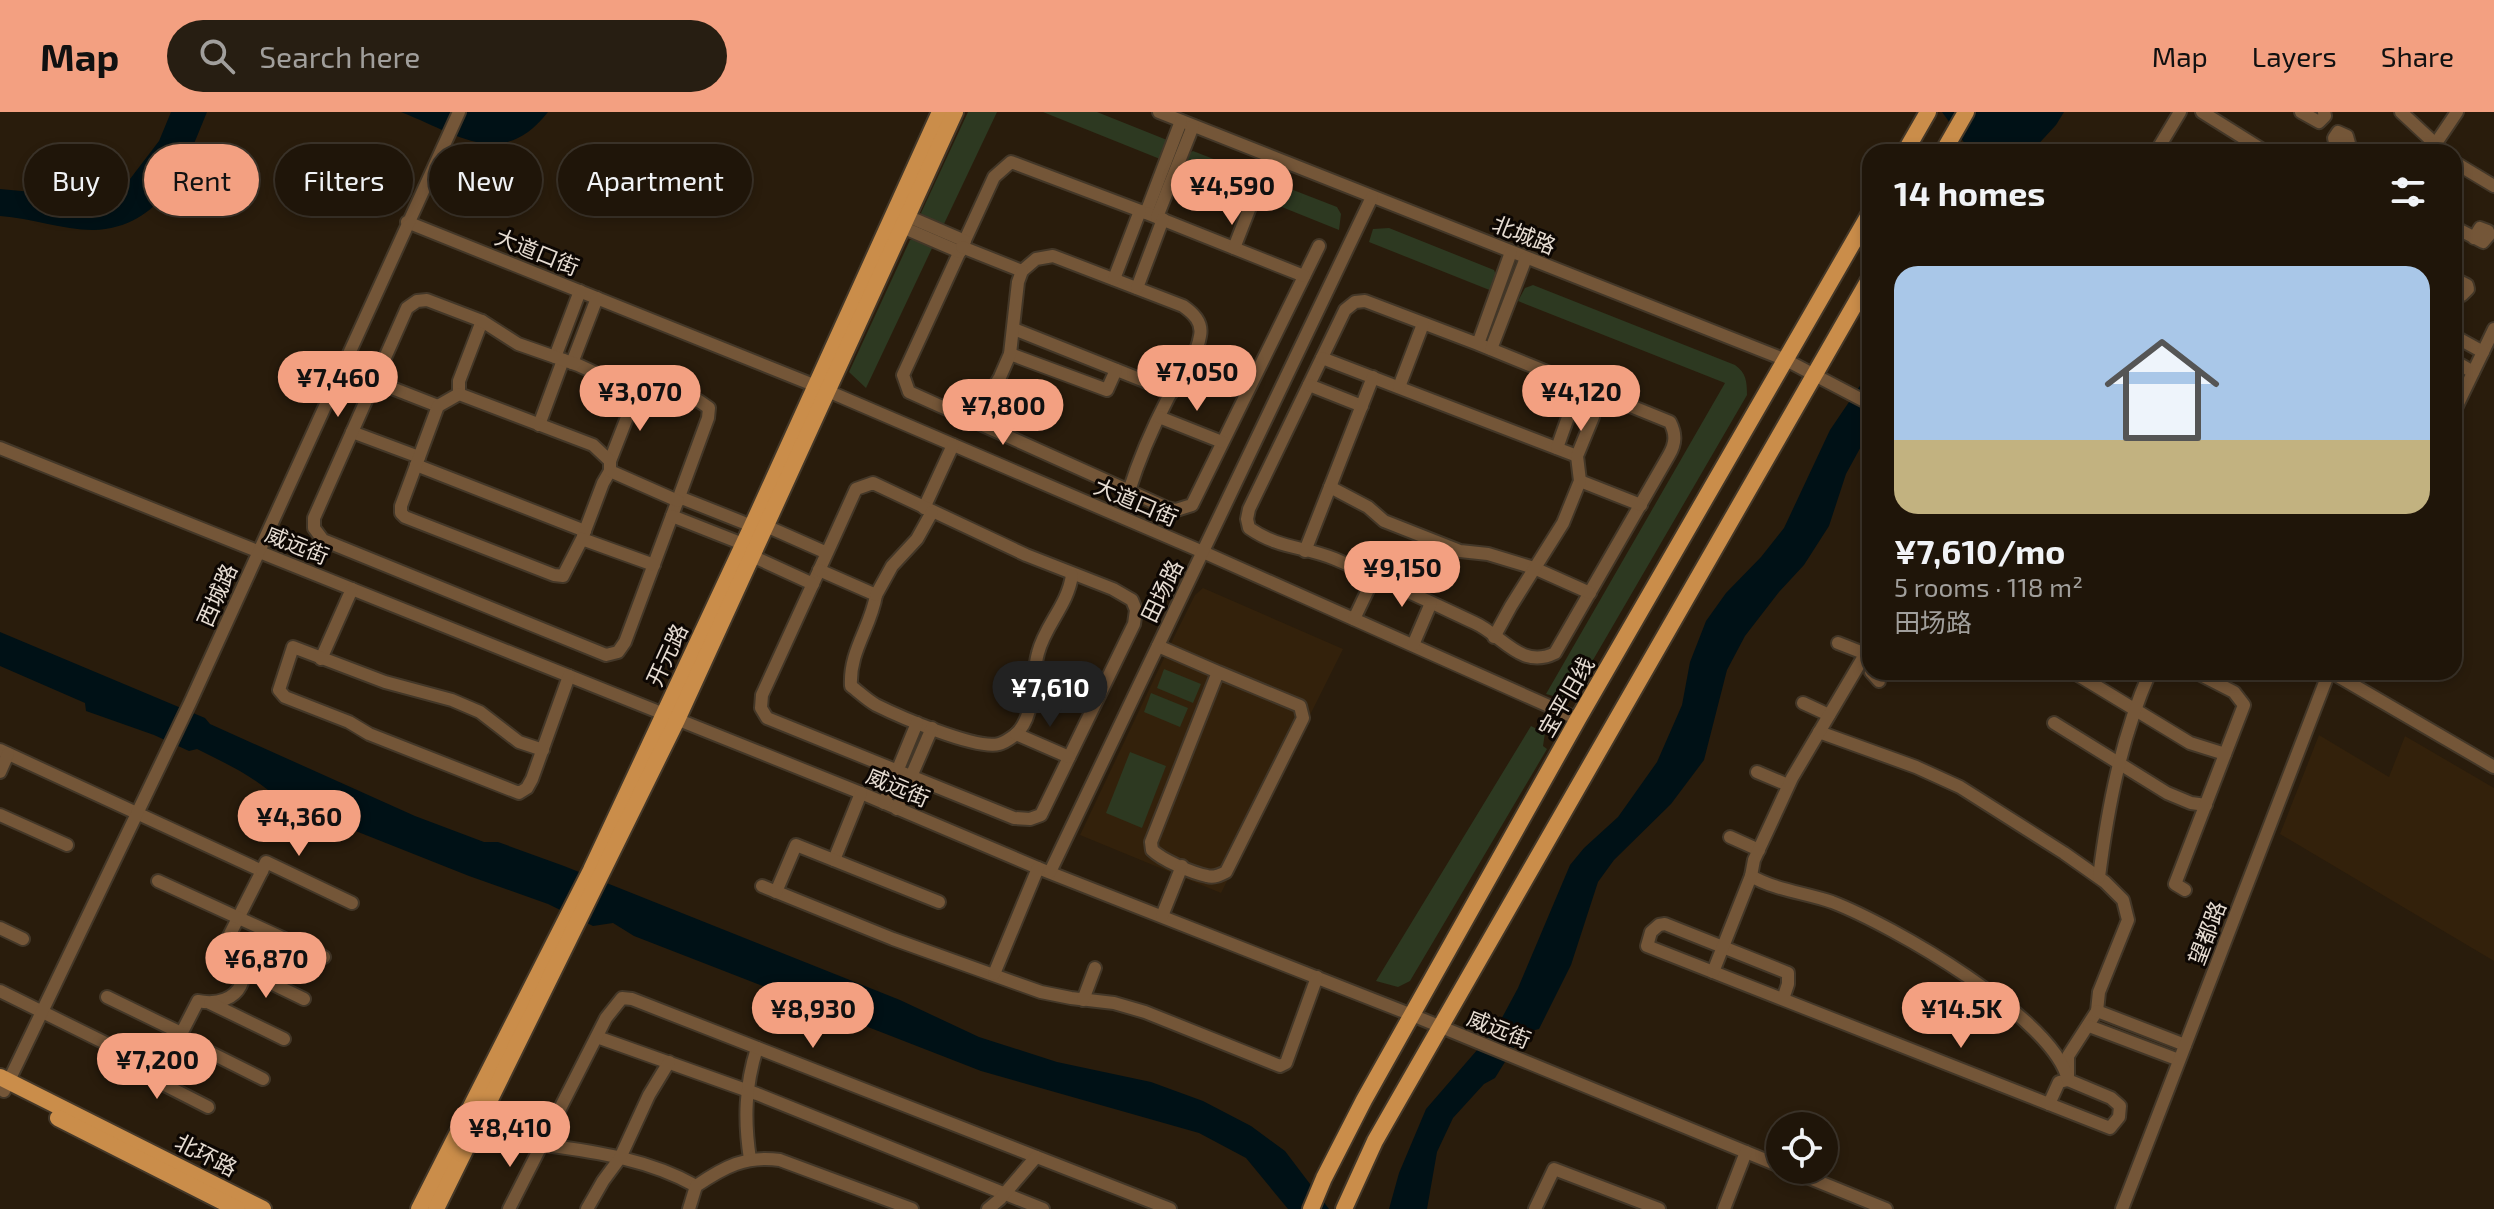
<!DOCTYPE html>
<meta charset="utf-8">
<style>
:root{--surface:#1f1509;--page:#271e12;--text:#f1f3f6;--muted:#a19f9c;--line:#3c342a;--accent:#f3a081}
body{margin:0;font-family:"Exo 2","Noto Sans SC",sans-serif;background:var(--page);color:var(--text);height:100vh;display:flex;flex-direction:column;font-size:30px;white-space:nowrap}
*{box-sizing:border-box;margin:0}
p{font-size:26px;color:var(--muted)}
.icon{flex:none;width:44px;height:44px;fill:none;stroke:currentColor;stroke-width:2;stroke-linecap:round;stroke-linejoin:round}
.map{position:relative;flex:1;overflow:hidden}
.side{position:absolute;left:1862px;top:32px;width:600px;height:536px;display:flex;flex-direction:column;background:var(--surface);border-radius:24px;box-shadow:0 4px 12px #0003,0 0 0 2px var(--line)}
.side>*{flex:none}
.banner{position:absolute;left:24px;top:32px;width:760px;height:72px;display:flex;gap:16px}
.tools{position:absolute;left:1766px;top:1000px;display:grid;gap:16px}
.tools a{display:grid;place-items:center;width:72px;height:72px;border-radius:50%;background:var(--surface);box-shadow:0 4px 12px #0003,0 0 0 2px var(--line);font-size:40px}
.price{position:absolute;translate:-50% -68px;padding:0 18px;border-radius:28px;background:var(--accent);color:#111;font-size:26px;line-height:52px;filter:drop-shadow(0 2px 4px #0008)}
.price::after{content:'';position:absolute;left:50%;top:48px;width:24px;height:18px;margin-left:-12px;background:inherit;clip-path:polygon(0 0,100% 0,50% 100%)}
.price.on{background:#222;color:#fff}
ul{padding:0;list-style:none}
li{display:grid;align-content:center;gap:16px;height:424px;padding:0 32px}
li span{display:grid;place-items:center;height:248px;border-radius:24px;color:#555}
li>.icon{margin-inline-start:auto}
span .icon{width:144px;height:144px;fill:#fffc;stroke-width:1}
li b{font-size:34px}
h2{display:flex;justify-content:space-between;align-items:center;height:96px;padding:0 32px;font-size:34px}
.chip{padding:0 28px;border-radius:36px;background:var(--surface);box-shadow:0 4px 12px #0003,0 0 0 2px var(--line);font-size:28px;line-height:72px}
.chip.on{background:var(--accent);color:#111}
header{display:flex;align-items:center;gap:48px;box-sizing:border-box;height:112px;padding:0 40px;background:var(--accent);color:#111}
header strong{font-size:38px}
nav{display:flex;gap:44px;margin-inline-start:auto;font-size:28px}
.search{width:560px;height:72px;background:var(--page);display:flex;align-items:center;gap:20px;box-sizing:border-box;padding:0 28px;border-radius:44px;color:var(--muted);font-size:30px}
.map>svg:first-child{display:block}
</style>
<header>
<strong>Map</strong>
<div class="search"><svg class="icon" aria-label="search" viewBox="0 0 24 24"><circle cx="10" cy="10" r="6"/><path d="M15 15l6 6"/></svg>Search here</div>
<nav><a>Map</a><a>Layers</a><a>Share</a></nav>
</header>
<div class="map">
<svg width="2494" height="1097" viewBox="0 0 2494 1097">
<rect width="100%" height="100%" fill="#291c0c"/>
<g fill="#33210b">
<path d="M1203 476 1343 537 1221 781 1080 723 1173 527 1195 483Z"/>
<path d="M2319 623 2389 665 2405 624 2494 676V849L2280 722Z"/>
</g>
<g fill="#2d3921">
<path d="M968 0H997L943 114 923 105 921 101Z"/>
<path d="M1043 0H1097L1167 28 1160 47Z"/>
<path d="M1193 39 1337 95 1341 102 1339 118 1182 55 1189 41Z"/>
<path d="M1389 116 1494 158 1496 163 1492 179 1369 130 1373 117Z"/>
<path d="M915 127 934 132 866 276 849 260 910 128Z"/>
<path d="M1533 173 1735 253C1746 261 1747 269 1747 283L1575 579 1564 587 1546 582 1725 271 1518 189 1525 176Z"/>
<path d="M1164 557 1201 572 1193 591 1157 576Z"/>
<path d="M1151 581 1188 596 1180 615 1144 600Z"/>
<path d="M1531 614 1545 621 1543 634 1547 637 1410 869 1398 875 1376 869Z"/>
<path d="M1130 640 1166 654 1142 716 1106 701Z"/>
</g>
<g fill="#001116">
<path d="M171 0H207C185 54 163 116 93 118 62 118 31 106 0 104V77L85 85 130 67 159 29Z"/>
<path d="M401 0H548C502 59 457 22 401 0Z"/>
<path d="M1942 0H2064L2056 13 2031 40H1971Z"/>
<path d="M1870 259V318L1846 362 1829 414 1804 453 1779 480 1745 524 1727 558 1704 648 1671 692 1614 748 1598 770 1571 853 1539 917 1523 921 1495 966 1484 972 1453 1006 1437 1040 1427 1097H1389L1399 1061 1426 997 1497 915 1518 876 1570 753 1584 736 1618 705 1657 650 1682 593 1690 550 1706 509 1726 481 1761 445 1784 416 1830 318Z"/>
<path d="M0 520 205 606 210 612 415 704 484 730H498L564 754 900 888 979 925 1057 950 1151 970 1203 989 1251 1014 1285 1039 1329 1097H1288L1246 1046 1199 1021 981 959 634 824 613 811 593 814 548 792 469 764 280 689C256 665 227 652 197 637L189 639 154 623 86 599 85 591 0 554Z"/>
</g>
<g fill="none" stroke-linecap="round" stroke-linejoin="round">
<g stroke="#433728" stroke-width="16">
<g id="minor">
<path d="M1159 0 1786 248 1870 292"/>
<path d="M2202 0 2266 40"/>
<path d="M2301 0 2319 10 2325 4 2324 0"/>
<path d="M2401 0 2444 40"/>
<path d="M1181 9 1146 101 1011 50 994 65 903 263 909 280 1167 396 1176 398 1192 393 1319 134"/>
<path d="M2350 35 2347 24 2338 20 2334 26 2335 30 2355 40"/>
<path d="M2156 40 2180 0"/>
<path d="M2430 40 2457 0"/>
<path d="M2454 50 2494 74"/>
<path d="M1146 101 1304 164"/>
<path d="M907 104 965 129"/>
<path d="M1157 105 1193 14"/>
<path d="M407 110 816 274 1203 440 1578 607"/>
<path d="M902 115 960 140"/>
<path d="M2454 115 2483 130 2489 123 2488 119 2480 116 2474 126"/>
<path d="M962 135 1022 159 1036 147 1053 144 1183 194C1193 201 1203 210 1200 224 1196 248 1179 265 1168 286 1153 315 1139 347 1129 379"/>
<path d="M1234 136 1250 95"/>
<path d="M1114 167 1140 99"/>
<path d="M1137 176 1163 107"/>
<path d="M2454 176 2459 169 2467 173 2468 177 2462 183 2454 180"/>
<path d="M1014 217 1172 280"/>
<path d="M2454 224 2483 240"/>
<path d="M1478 232 1670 310C1676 322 1676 331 1669 343L1555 541C1521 558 1502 523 1475 511 1428 489 1382 467 1335 447 1304 434 1279 437 1249 416L1247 407 1249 397 1345 198 1355 190 1365 189 1478 232 1511 140"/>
<path d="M1491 237 1526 146"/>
<path d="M1010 242 1107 278 1116 258"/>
<path d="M555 245 580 179"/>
<path d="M1322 246 1577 344"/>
<path d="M2454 249 2473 260"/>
<path d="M344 251 377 264"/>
<path d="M572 251 597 186"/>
<path d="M340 262 372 275"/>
<path d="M374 269 438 294"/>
<path d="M1309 273 1362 294"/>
<path d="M1399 275 1423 212"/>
<path d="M459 282V269L482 209"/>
<path d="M2454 300 2494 217"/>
<path d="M1159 305 1222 330"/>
<path d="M974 309 1000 265 1010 242 1018 170 1022 159"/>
<path d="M539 313 563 248"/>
<path d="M352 320 419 345"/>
<path d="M0 336 861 681 1038 756 1412 903 1780 1054"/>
<path d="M1557 336 1572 294"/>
<path d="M610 349 637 280"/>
<path d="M416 353 585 419"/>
<path d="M1580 369 1641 393"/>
<path d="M1330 375 1368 395 1384 409 1460 439 1488 442 1534 456 1590 481"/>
<path d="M679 385 625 530 618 540 606 543 323 428 314 416V406L407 196 417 189 427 188 482 209 518 232 578 253 637 280 699 289 709 296 708 306 679 385 752 414"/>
<path d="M924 396 953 333"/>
<path d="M672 404 743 432"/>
<path d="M766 414 827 441 856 377 873 371 1026 443 1113 477 1132 488 1136 498 1134 512 1041 703 1030 707 1014 706 767 606 761 596 762 583 827 441"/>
<path d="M583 424 603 371 610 359"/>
<path d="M1305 439 1373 265"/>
<path d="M752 444 813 472"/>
<path d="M654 453 582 427 563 464 554 463 405 405 401 401V394L438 294 459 282 593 333 610 349V359L678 389"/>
<path d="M819 458 876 483C871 515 849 539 851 574 859 580 867 588 876 593 898 604 976 638 999 632 1003 631 1011 626 1015 623 1036 605 1031 566 1038 541 1045 513 1068 493 1072 463"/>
<path d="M876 483 892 454 917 427 932 400"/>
<path d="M1354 507 1374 465"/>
<path d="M1494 525 1511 494 1563 411 1580 369 1577 344 1593 305 1571 296 1579 273"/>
<path d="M1838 531 1866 542"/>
<path d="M1413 533 1431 491"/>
<path d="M1158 534 1218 560 1151 730 1152 738C1162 748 1192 761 1207 764 1214 766 1220 763 1226 760L1303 606 1300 594 1218 560"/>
<path d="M321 547 352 477"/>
<path d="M1871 560 1879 569"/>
<path d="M2073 560 2190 631 2225 642"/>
<path d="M2331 560 2494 655"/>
<path d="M1803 591 1829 603"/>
<path d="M2054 611 2167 681 2191 691 2206 693"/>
<path d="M1819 620 1916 655 1960 675 2064 741 2105 770 2123 788 2128 808 2099 880 2097 899 2068 944V968L2059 970 2049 992"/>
<path d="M1016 622 1069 645"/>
<path d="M0 638 262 759 226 830C260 860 240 897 198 889L162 959 0 879"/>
<path d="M543 638 519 630 480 600 452 588 385 570 293 535 279 578 285 585 349 610 369 622 519 681 527 676 532 667 569 564"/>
<path d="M0 660 8 642"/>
<path d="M1757 660 1788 673"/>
<path d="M884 691 917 611"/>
<path d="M897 697 932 616"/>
<path d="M0 703 67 733"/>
<path d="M1730 725 1759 738"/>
<path d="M834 748 861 681"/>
<path d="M262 759 266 750 352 791"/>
<path d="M1050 760 1372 85"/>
<path d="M1751 764C1775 778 1806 781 1832 790 1892 813 2054 906 2068 968L2111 986 2120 994 2119 1005 2110 1016 1647 834 1651 820 1659 813 1665 812 1788 861V872L1783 887"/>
<path d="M2099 765C2108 694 2121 626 2150 560"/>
<path d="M158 769 324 845"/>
<path d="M762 774 893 827 1041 880 1071 886 1114 891 1145 900 1280 954 1286 951 1317 865"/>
<path d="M2185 778 2175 772 2244 593 2234 580 2195 560"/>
<path d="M776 780 796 733 939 790"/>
<path d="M1162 804 1182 754"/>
<path d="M0 816 23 827"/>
<path d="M244 858 304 887"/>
<path d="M1713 860 1751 764 1754 748 1792 666 1870 534"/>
<path d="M994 862 1038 756"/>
<path d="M107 885 181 921"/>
<path d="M1083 888 1095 856"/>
<path d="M210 891 284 927"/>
<path d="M2097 899 2185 933"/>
<path d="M2089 914 2179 948"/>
<path d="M179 925 263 967"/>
<path d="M597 925 757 982 1043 1097"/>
<path d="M162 959 157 969 208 995"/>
<path d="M4 979 190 591 459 0"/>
<path d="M488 993 553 1027"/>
<path d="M483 1003C500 1012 528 1030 546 1033 597 1040 650 1048 696 1074"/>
<path d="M750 1047C744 1008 745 974 757 936"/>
<path d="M1790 1058 1886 1097"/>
<path d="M509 1097 606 906 622 886 632 887 1170 1097"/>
<path d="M587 1097 603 1069 620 1046 649 983 669 950"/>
<path d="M689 1097 696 1074C724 1055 746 1043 780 1048L912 1097"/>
<path d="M988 1097 1000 1087 1036 1045"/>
<path d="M1535 1097 1554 1057 1659 1097"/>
<path d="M1724 1097 1746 1040"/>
<path d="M2122 1097 2329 560"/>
</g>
</g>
<g stroke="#433728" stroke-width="20">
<g id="major">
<path d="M1905 40 1928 0"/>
<path d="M1943 40 1966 0"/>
<path d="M0 965 263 1097"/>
<path d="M58 1006 237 1097"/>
<path d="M419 1097 591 758 752 414 940 0"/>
<path d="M436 1097 677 608 955 0"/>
<path d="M1311 1097 1324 1066 1364 988 1578 607 1870 101"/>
<path d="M1344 1097 1375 1029 1399 987 1870 166"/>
</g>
</g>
<use href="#minor" stroke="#745638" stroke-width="12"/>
<use href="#major" stroke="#ca8d4a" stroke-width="16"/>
</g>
<g text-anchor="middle" stroke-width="6" stroke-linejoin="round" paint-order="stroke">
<g font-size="22" fill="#e6dcd2" stroke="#0d0703">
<text transform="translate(1524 123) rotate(22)" y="8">北城路</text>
<text transform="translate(537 140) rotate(22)" y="8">大道口街</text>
<text transform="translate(1136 390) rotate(23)" y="8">大道口街</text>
<text transform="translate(297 433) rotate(22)" y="8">威远街</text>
<text transform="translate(1162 479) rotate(-64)" y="8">田场路</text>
<text transform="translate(217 483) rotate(-66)" y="8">西城路</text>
<text transform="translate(667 543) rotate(-65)" y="8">开元路</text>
<text transform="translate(1566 585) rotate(-60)" y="8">宝平旧线</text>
<text transform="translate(898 675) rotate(23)" y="8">威远街</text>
<text transform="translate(2207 821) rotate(-69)" y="8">望都路</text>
<text transform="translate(1499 917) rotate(22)" y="8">威远街</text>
<text transform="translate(206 1043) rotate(27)" y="8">北环路</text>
</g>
</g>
</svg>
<div class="tools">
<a><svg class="icon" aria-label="locate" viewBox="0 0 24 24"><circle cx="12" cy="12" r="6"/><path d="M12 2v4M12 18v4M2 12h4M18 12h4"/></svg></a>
</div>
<b class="price" style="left:1232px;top:115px">¥4,590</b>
<b class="price" style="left:1197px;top:301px">¥7,050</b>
<b class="price" style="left:338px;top:307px">¥7,460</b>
<b class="price" style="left:640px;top:321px">¥3,070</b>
<b class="price" style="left:1581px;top:321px">¥4,120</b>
<b class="price" style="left:1003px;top:335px">¥7,800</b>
<b class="price" style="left:1402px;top:497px">¥9,150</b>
<b class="price on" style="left:1050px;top:617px">¥7,610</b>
<b class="price" style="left:299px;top:746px">¥4,360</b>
<b class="price" style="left:266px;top:888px">¥6,870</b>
<b class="price" style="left:813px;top:938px">¥8,930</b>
<b class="price" style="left:1961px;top:938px">¥14.5K</b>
<b class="price" style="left:157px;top:989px">¥7,200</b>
<b class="price" style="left:510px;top:1057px">¥8,410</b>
<div class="banner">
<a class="chip">Buy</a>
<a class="chip on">Rent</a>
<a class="chip">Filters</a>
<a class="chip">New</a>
<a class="chip">Apartment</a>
</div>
<section class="side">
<h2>14 homes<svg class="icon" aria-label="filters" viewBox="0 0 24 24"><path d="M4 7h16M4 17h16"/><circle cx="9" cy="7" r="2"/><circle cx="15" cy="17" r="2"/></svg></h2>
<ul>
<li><span style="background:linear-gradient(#a9c7e8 70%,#c2b280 0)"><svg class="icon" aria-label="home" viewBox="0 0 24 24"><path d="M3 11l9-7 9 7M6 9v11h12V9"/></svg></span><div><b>¥7,610/mo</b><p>5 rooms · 118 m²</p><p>田场路</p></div></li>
</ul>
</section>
</div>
